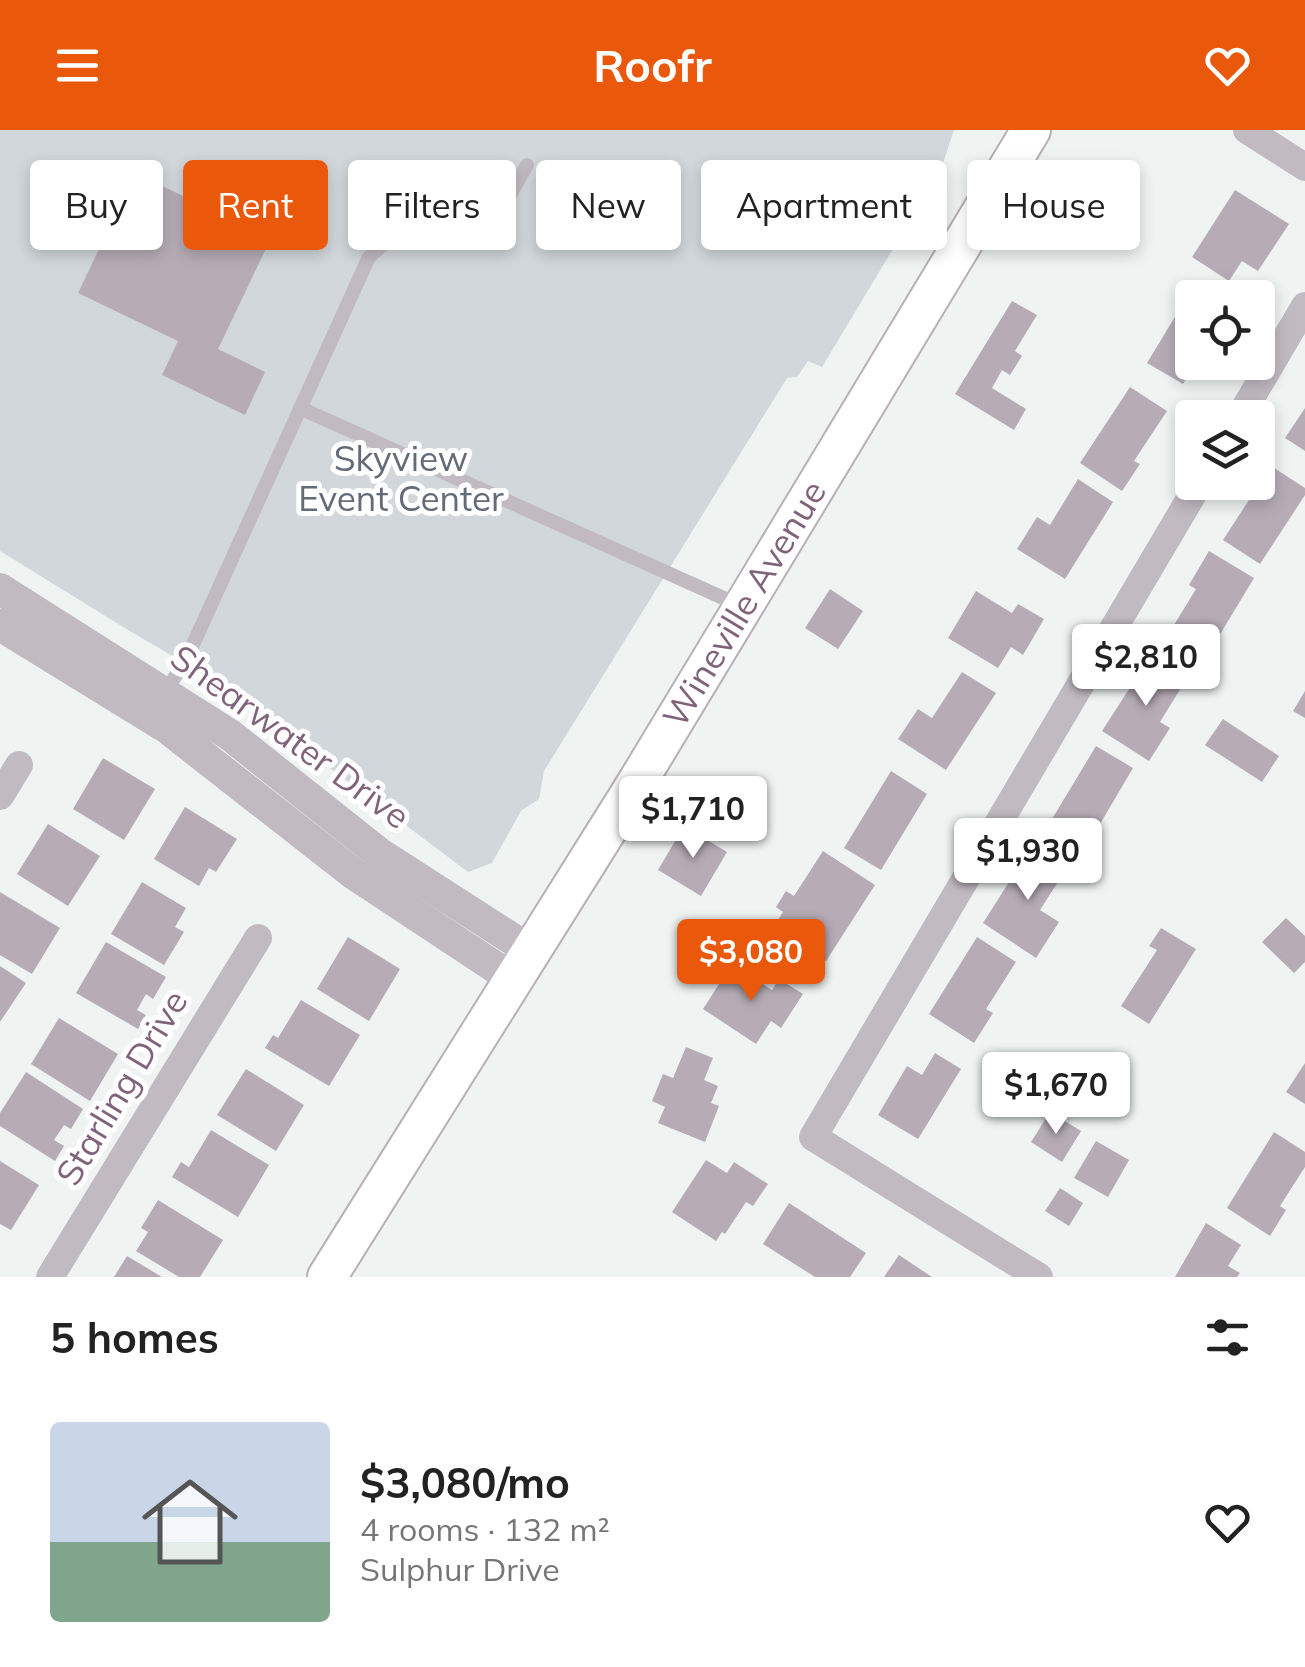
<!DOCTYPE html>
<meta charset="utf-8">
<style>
:root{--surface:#fff;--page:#f2f2f2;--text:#222;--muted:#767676;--line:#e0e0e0;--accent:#ea580c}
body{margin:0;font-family:Mulish,sans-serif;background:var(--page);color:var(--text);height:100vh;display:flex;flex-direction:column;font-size:38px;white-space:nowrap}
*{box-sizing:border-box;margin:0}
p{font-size:32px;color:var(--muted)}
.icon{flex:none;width:55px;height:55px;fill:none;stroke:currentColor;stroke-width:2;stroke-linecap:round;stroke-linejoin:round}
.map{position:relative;height:1147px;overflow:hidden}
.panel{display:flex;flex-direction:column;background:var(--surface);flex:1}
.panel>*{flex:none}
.top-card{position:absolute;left:30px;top:30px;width:1245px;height:90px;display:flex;gap:20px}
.tools{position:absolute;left:1175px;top:150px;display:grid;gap:20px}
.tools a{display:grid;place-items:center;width:100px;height:100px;border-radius:10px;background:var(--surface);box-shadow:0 5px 15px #0003;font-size:50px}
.price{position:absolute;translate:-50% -85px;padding:0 22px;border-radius:10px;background:#fff;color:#222;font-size:32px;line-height:65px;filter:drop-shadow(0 2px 5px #0008)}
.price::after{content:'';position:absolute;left:50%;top:60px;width:30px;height:22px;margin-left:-15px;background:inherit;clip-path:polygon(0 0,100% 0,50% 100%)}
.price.on{background:var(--accent);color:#fff}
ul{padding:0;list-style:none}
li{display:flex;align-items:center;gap:30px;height:250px;padding:0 50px}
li+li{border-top:2px solid var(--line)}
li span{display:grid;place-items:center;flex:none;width:280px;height:200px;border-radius:10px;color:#555}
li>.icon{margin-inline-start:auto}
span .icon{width:120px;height:120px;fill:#fffc;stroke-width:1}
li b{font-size:42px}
h2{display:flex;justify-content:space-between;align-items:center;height:120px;padding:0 50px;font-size:42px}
.pill{padding:0 35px;border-radius:10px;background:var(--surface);box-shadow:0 5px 15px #0003;font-size:35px;line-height:90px}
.pill.on{background:var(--accent);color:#fff}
header{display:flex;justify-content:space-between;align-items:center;height:130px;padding:0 50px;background:var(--accent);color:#fff;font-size:45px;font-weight:700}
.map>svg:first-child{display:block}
</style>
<header><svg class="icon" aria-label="menu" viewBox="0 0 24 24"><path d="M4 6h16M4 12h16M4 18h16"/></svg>Roofr<svg class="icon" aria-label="heart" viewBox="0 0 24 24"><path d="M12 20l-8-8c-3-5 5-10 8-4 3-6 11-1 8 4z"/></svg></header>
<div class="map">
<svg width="1305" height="1147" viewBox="0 0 1305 1147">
<rect width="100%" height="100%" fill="#eff4f3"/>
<path fill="#d1d7da" d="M0 0H954L941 39 822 237 808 231 797 247 787 248 544 641 539 669 521 681 492 733 468 742 209 547 133 503 0 421Z"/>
<g fill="#b7acb6">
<path d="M141 46 271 108 218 219 265 242 245 285 162 245 178 211 78 163 125 65 131 68Z"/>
<path d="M1235 60 1289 94 1258 141 1242 131 1229 151 1192 127Z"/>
<path d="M1193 157 1210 168H1192V232H1197L1183 254 1147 233Z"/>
<path d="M1012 171 1037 185 1015 221 1022 226 1010 245 1002 240 992 258 1026 279 1014 300 955 264Z"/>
<path d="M1130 257 1167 281 1134 331 1140 334 1122 361 1080 333Z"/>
<path d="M1305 278V321L1285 308Z"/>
<path d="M1271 336 1305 358V365L1260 434 1223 410Z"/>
<path d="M1078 349 1113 372 1065 449 1017 419 1037 387 1050 395Z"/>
<path d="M1209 421 1254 448 1207 526 1169 503 1196 459 1189 455Z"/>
<path d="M830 459 863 481 838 519 805 498Z"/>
<path d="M976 461 1012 483 1018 474 1044 489 1023 525 1011 517 998 538 948 508Z"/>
<path d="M1151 525 1187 548 1160 592 1170 598 1149 631 1102 601Z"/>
<path d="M962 542 996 563 946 640 898 609 918 579 932 588Z"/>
<path d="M1305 561V588L1293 581Z"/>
<path d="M1223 589 1279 626 1262 652 1205 615Z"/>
<path d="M1096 616 1133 638 1087 716 1049 694Z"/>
<path d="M103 628 155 659 124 710 73 679Z"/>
<path d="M891 641 927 664 881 740 844 718Z"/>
<path d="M185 677 237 709 216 742 209 738 199 756 154 729Z"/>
<path d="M48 694 100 726 68 776 17 744Z"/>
<path d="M684 696 727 722 701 766 658 740Z"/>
<path d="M1032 716 1067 738 1040 780 1059 792 1036 828 983 793Z"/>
<path d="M823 721 875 755 826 831 773 798 783 782 776 777 786 761 794 766Z"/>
<path d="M142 752 186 778 175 797 184 802 164 835 111 804Z"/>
<path d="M0 762 60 798 32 844 0 825Z"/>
<path d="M1286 788 1305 806V832L1294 843 1262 812Z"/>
<path d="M1161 798 1196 819 1149 894 1121 876 1157 820 1149 816Z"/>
<path d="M348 807 400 839 369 891 317 859Z"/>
<path d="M977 807 1016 832 986 879 993 883 974 913 929 884Z"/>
<path d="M106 812 166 847 153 869 146 864 137 880 146 885 138 899 76 863Z"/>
<path d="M732 834 772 860 779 849 803 864 781 898 771 891 756 914 703 879Z"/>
<path d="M0 836 26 853 0 892Z"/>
<path d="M301 870 360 905 329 956 265 918 273 905 278 908Z"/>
<path d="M59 888 118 924 90 971 31 934Z"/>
<path d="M686 917 713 928 704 950 718 956 711 973 719 976 705 1012 658 993 665 977 652 971 663 944 673 948Z"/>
<path d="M935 923 961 939 918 1009 878 985 907 936 922 945Z"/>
<path d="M1305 933V974L1286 962Z"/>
<path d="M246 939 304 975 276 1021 217 985Z"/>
<path d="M26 942 83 979 71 999 64 995 54 1010 64 1016 55 1031 0 996V983Z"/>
<path d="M1050 982 1081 1001 1062 1032 1031 1012Z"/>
<path d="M211 1000 269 1035 238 1087 172 1047 181 1032 189 1037Z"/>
<path d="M1274 1002 1305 1022V1037L1280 1076 1286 1080 1270 1106 1227 1078Z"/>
<path d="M1096 1011 1129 1030 1108 1067 1074 1048Z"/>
<path d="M706 1030 727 1043 734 1032 768 1054 753 1076 746 1072 725 1104 722 1102 716 1111 672 1082Z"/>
<path d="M0 1031 39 1055 11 1100 0 1094Z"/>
<path d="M1060 1058 1083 1073 1069 1096 1045 1081Z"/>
<path d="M158 1070 223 1110 200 1147H179L136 1121 148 1102 141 1098Z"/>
<path d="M789 1073 866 1123 850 1147H815L763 1114Z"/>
<path d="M1206 1093 1241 1115 1228 1136 1240 1143 1237 1147H1175Z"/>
<path d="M899 1125 932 1147H884Z"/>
<path d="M127 1126 162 1147H114Z"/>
</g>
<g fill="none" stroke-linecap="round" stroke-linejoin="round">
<g stroke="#b9afb7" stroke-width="42">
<g id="secondary">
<path id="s1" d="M327 1147 636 654 1031 0"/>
</g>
</g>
<g stroke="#c2bac1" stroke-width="14">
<path d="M300 278 739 475"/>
<path d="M165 562 186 530 369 127 394 105 426 96 473 94 507 70 527 35"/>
</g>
<g stroke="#c2bac1" stroke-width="28">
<path d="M1247 0 1305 37"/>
<path d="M1239 288 1305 176"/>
<path d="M0 666 19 635"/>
<path d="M50 1147 258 808"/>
<path d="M1039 1147 813 1007 1200 352"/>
</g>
<g stroke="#c2bac1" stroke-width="32">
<path d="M0 459 230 605 380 724 531 821"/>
<path d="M0 495 166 597 354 744 513 849"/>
</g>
<use href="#secondary" stroke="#fff" stroke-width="38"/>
</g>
<g text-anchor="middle" stroke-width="10" stroke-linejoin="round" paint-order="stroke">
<g font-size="35" fill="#626b77" stroke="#fff">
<text x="401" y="341">Skyview<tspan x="401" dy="40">Event Center</tspan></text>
</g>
<g font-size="35" fill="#80637a" stroke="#fff">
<text dy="12" stroke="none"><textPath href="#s1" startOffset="792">Wineville Avenue</textPath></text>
<text transform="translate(290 607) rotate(36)" y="12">Shearwater Drive</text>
<text transform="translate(122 958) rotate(-59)" y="12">Starling Drive</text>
</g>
</g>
</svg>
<div class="tools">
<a><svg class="icon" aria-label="locate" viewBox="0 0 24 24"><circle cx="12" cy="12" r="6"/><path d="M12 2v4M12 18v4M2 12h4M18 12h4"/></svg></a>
<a><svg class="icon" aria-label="layers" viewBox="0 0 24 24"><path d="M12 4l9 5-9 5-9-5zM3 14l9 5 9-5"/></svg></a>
</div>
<b class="price" style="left:1146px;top:579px">$2,810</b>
<b class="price" style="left:693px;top:731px">$1,710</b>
<b class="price" style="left:1028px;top:773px">$1,930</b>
<b class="price on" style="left:751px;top:874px">$3,080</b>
<b class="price" style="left:1056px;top:1007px">$1,670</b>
<div class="top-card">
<a class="pill">Buy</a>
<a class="pill on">Rent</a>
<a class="pill">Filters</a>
<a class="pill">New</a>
<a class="pill">Apartment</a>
<a class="pill">House</a>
</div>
</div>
<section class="panel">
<h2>5 homes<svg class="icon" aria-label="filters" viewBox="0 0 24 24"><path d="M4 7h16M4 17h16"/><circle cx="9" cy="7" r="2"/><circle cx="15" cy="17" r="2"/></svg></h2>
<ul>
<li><span style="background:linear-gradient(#c9d6e8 60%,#7fa58c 0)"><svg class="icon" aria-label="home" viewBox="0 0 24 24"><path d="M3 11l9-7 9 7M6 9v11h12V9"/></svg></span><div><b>$3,080/mo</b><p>4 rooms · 132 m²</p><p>Sulphur Drive</p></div><svg class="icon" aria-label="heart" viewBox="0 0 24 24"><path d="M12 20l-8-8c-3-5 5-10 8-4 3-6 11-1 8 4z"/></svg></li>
</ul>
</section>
